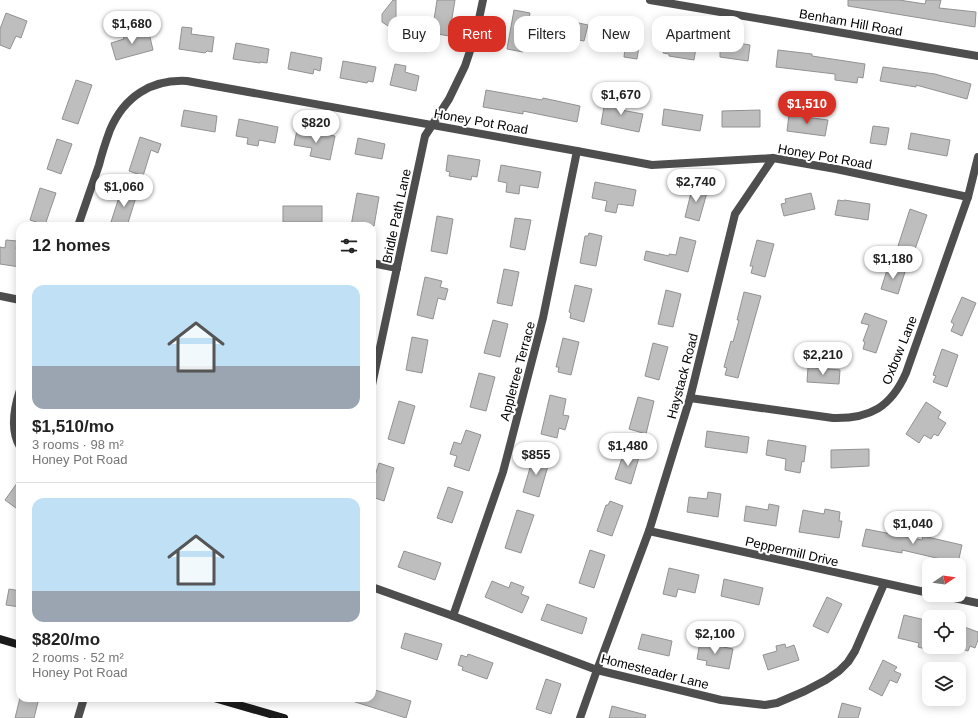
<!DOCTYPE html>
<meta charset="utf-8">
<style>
:root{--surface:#fff;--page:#f2f2f2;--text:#222;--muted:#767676;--line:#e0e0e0;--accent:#d93025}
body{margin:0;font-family:Helvetica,sans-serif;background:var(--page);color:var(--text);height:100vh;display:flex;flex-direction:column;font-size:15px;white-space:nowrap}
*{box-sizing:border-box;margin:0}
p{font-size:13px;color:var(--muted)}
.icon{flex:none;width:22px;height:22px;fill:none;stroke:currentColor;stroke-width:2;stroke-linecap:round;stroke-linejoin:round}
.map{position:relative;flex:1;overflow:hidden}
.side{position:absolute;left:16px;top:222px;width:360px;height:480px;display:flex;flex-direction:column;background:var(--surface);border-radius:12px;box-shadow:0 2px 10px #0003}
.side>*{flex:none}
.guide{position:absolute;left:388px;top:16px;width:380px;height:36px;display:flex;gap:8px}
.needle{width:26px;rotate:77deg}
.controls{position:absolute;left:922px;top:558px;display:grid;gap:8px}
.controls a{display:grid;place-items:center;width:44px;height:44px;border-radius:8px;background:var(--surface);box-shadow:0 2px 10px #0003;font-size:20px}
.price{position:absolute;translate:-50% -34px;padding:0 9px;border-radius:14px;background:#fff;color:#222;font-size:13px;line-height:26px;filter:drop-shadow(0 1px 2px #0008)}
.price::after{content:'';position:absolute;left:50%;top:24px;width:12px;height:9px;margin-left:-6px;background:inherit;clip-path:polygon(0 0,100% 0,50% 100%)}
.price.on{background:var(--accent);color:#fff}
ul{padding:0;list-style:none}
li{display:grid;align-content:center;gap:8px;height:212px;padding:0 16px}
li+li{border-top:1px solid var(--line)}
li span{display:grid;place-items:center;height:124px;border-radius:12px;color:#555}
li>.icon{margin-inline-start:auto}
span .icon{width:72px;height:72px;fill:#fffc;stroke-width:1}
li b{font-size:17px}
h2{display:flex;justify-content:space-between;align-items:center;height:48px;padding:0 16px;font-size:17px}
.pill{padding:0 14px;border-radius:12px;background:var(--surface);box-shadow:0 2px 10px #0003;font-size:14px;line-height:36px}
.pill.on{background:var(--accent);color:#fff}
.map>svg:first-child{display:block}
</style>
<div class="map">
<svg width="978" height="718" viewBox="0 0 978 718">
<rect width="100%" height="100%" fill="#fff"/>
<g fill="#bebebe" stroke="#929292">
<path d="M393 0H396V20L393 24 388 26 382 22V14Z"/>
<path d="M437 0H455L449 36 432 33Z"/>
<path d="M848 0H899L925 4 926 0H941L939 8 976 12 975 27 848 6Z"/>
<path d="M514 10 530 13 523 52 507 49Z"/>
<path d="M6 13 27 21 21 38 16 36 10 49 0 45V29Z"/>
<path d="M555 18 588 25 584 41 558 36 559 34 552 32Z"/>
<path d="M182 27 192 28 191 34 214 37 212 52 207 51 205 53 179 49Z"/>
<path d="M608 28 641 34 637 59 624 57 625 48 613 46V44L605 43Z"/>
<path d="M131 29 133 37 149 33 153 50 116 60 111 43 124 39 122 31Z"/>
<path d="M665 38 697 42 694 60 669 56V54L663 53Z"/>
<path d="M720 40 750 45 748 61 720 57Z"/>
<path d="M236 43 269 49 267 63 260 62V63L233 59Z"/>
<path d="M778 50 812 54V56L865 64 863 78 858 77 857 83 835 80V74L776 67Z"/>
<path d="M291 52 322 58 320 71 314 69 313 74 288 69Z"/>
<path d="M343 61 376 67 373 82 368 81 367 83 340 78Z"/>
<path d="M395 64 406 66 405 72 419 76 416 91 390 85Z"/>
<path d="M883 67 935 74 971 84 967 99 916 85V87L880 81Z"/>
<path d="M76 80 92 85 78 124 62 119Z"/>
<path d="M486 90 542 100 543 98 580 106 577 122 523 111V114L483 107Z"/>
<path d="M611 96 623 98 621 110 643 114 639 132 601 124 604 107 608 108Z"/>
<path d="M664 109 703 115 700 131 662 125Z"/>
<path d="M184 110 217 116 215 132 181 126Z"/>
<path d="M760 110V127H722V111Z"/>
<path d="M789 115 828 120 825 136 787 131Z"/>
<path d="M239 119 278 127 275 143 259 140 258 146 247 144 248 138 236 136Z"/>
<path d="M873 126 889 128 886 145 870 143Z"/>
<path d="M297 130 335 136 330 160 310 156 312 148 294 145Z"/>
<path d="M911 133 950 140 947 156 908 149Z"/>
<path d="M140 137 161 144 158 153 151 150 143 176 129 171Z"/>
<path d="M358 138 385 144 382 159 355 154Z"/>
<path d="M57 139 72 144 61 174 47 169Z"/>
<path d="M448 155 480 160 477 177 472 176 471 180 449 176 450 172 446 171Z"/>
<path d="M501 165 541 172 538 188 520 185 519 194 506 192 507 183 498 181Z"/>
<path d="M595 182 636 190 633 206 618 204 616 213 605 211 607 201 592 198Z"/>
<path d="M693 185 708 189 699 221 685 217Z"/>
<path d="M40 188 56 193 45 225 30 220Z"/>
<path d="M122 188 137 194 127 226 111 222Z"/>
<path d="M357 193 379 197 374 226H351Z"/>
<path d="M811 193 815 209 784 216 781 204 786 203 785 199Z"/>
<path d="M838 200 844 201V200L870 204 868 220 835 215Z"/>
<rect x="283" y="206" width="39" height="16"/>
<path d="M910 209 927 215 914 252 898 246Z"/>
<path d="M437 216 453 219 447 254 431 251Z"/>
<path d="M515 218 531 220 525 250 510 247Z"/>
<path d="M589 233 602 236 596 266 580 263 585 236H588Z"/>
<path d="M680 237 696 241 688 272 644 260 646 251 669 256V254L676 255Z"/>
<path d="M6 240 17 241 16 249 20 250V267L0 264V247L5 248Z"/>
<path d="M757 240 774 244 765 277 751 273 753 266H750Z"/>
<path d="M888 267 905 272 898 294 881 289Z"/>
<path d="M504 269 519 272 512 306 497 303Z"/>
<path d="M425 277 442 281 440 287 448 289 445 300 438 298 433 319 417 315Z"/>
<path d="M575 285 592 289 584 322 570 318 571 313 569 312Z"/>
<path d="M666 290 681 294 673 327 658 324Z"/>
<path d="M744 292 761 296 738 378 725 375 727 368 724 367 731 341 733 342 739 320H737Z"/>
<path d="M962 297 976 303 962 336 951 331 954 324 951 322Z"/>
<path d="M865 313 887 321 876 353 863 349 865 342 863 341 869 325 861 323Z"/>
<path d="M493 320 508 324 500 357 484 353Z"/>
<path d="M412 337 428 340 422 373 406 370Z"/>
<path d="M563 338 579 342 571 375 558 372 559 367H556Z"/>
<path d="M653 343 668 347 659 380 645 376Z"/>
<path d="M942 349 958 355 947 387 933 382 936 376 933 375Z"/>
<path d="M808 367 840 370 839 384 807 382Z"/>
<path d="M479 373 495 377 486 411 470 407Z"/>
<path d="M550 395 566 399 563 415 569 416 565 430 559 428 557 438 541 434Z"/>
<path d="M638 397 654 401 646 434 629 429Z"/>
<path d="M399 401 415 406 404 444 388 439Z"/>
<path d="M926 402 941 412 938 418 946 423 938 436 934 434 931 439 924 435 919 443 906 434Z"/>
<path d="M466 430 481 435 469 471 454 466 457 456 450 454 454 442 461 444Z"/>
<path d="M707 431 749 437 747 453 705 447Z"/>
<path d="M768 440 806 446 804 462 802 461 800 473 785 470 786 459 766 455Z"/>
<path d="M625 449 640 454 631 484 615 479Z"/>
<path d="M869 449V466L831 468V450Z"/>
<path d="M534 454 550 459 539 497 523 492Z"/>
<path d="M379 463 394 468 384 501 372 497V485Z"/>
<path d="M20 479V511L5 500Z"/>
<path d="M448 487 463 492 452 523 437 518Z"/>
<path d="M708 492 721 494 718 517 687 512 689 497 707 499Z"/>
<path d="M610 501 623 506 612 536 597 531 606 505H608Z"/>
<path d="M769 504 779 506 776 526 744 521 746 506 768 510Z"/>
<path d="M825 509 840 512 839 521H842L839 538 799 532 803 510 824 514Z"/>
<path d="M517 510 534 515 521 553 505 548Z"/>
<path d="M866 529 922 540 923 536 962 545 958 563 902 550V553L862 546Z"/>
<path d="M590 550 605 555 594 588 579 583Z"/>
<path d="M404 551 441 563 435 580 398 567Z"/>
<path d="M669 568 699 575 695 593 678 589 676 597 663 594Z"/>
<path d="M724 579 763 588 759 605 721 596Z"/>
<path d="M492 581 509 588 511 582 524 587 521 594 529 597 522 613 485 597Z"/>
<path d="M9 589 20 591V607L6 605Z"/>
<path d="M827 597 842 604 828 633 813 626Z"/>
<path d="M547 604 587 618 582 634 541 620Z"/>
<path d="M904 615 925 620 926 618H929V650L918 647 919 643 898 638Z"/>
<path d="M959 625 978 632V640L975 648 970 646 968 651 959 648Z"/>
<path d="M405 633 442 644 437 660 401 648Z"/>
<path d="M642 634 672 641 669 656 638 649Z"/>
<path d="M700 642 733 649 729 669 706 665 707 661 697 659Z"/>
<path d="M785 644 786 648 794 645 799 660 768 670 763 655 777 651 776 646Z"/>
<path d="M468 654 493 663 487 679 462 670 463 667 458 665 461 655 467 657Z"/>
<path d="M883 660 897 667 894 671 901 674 897 683 890 680 882 696 869 689Z"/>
<path d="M546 679 561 684 551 714 536 709Z"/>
<path d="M372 689 411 701 406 718 349 700V698H372Z"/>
<path d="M20 698H39L34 718H15Z"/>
<path d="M842 703 861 708 858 718H838Z"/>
<path d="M612 706 646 715 645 718H609Z"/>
</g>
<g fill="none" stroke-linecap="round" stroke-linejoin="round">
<g stroke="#4e4e4e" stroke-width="8">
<path d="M78 226C85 206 92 185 99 165 102 153 106 141 110 130 124 97 151 79 187 81L577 151 652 165 773 158 836 169 968 197"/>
<path d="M372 263 397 268"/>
<path d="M0 296 20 300"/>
<path d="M372 385 425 136 449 99 465 66 476 33 483 0"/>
<path d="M20 390C14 408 10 430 20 447"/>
<path d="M690 398 833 418C870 419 891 407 906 373L968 197 978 157"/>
<path d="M649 531 929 593"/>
<path d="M372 587 453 616 597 670 721 700 765 705 777 703 805 691 826 680 839 671 848 662 855 651 884 584"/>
<path d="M940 595 978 603"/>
<path d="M453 616 503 472 543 318 577 151"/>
<path d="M78 718 84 698"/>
<path d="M580 718 597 670 649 531 690 398 735 214 773 158"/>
</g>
<path stroke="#4e4e4e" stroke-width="8" d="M650 0 978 56"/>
<g stroke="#1b1b1b" stroke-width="8">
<path d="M0 639 20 645"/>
<path d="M214 698 284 718"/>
</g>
</g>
<g text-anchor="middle" stroke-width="4" stroke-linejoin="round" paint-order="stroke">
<g font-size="13" fill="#000" stroke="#fff">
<text transform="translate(851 22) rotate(10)" y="5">Benham Hill Road</text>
<text transform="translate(481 121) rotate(10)" y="5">Honey Pot Road</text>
<text transform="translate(825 156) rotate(10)" y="5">Honey Pot Road</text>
<text transform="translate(396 216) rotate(-78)" y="5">Bridle Path Lane</text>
<text transform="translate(899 350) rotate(-68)" y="5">Oxbow Lane</text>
<text transform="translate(517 371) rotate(-75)" y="5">Appletree Terrace</text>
<text transform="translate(682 376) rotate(-75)" y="5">Haystack Road</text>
<text transform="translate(792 551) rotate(13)" y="5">Peppermill Drive</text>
<text transform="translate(655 671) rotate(14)" y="5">Homesteader Lane</text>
</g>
</g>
</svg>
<div class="controls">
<a><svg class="needle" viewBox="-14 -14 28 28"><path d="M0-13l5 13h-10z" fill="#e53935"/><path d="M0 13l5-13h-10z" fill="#767676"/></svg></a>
<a><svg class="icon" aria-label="locate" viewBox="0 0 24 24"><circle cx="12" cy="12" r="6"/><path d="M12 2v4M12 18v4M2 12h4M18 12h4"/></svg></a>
<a><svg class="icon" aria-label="layers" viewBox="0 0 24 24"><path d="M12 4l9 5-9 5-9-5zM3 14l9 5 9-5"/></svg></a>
</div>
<b class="price" style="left:132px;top:45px">$1,680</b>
<b class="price" style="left:621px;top:116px">$1,670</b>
<b class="price on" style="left:807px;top:125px">$1,510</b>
<b class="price" style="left:316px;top:144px">$820</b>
<b class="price" style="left:696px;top:203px">$2,740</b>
<b class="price" style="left:124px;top:208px">$1,060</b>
<b class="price" style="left:893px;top:280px">$1,180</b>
<b class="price" style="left:823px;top:376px">$2,210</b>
<b class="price" style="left:628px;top:467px">$1,480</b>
<b class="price" style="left:536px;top:476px">$855</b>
<b class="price" style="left:913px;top:545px">$1,040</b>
<b class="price" style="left:715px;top:655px">$2,100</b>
<div class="guide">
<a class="pill">Buy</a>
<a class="pill on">Rent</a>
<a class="pill">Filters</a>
<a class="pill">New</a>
<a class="pill">Apartment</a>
</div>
<section class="side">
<h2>12 homes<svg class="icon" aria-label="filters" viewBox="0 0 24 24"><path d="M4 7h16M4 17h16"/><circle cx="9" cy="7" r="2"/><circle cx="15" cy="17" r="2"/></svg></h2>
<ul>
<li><span style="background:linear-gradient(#bfe0f5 65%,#9aa5b1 0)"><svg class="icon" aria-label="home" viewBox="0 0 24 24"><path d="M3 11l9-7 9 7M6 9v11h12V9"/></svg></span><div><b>$1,510/mo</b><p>3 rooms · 98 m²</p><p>Honey Pot Road</p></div></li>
<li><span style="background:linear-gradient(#bfe0f5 75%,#9aa5b1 0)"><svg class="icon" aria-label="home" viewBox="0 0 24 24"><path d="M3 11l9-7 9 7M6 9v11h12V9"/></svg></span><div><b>$820/mo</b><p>2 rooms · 52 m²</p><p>Honey Pot Road</p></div></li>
</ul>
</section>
</div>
